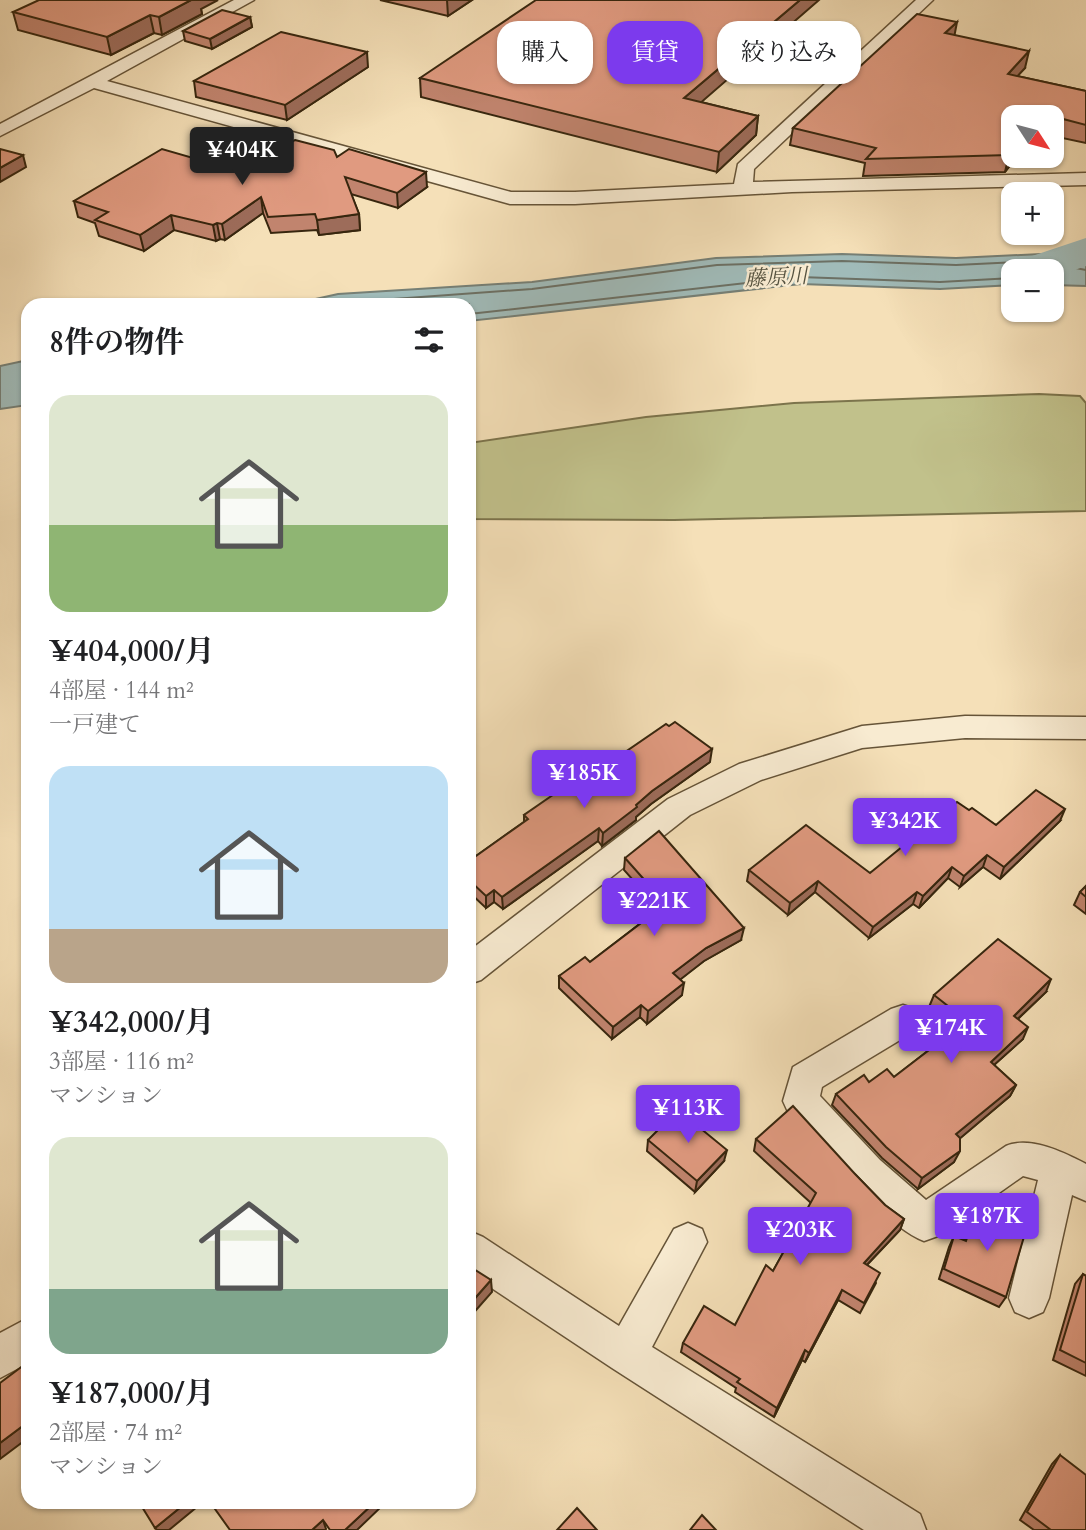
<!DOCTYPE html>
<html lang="ja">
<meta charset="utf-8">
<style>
:root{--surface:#fff;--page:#f6f6f6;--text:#202124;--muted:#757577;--accent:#7c3aed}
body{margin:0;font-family:Cardo,"Noto Serif JP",serif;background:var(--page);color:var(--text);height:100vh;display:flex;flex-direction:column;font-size:26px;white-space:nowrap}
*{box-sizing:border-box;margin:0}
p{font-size:23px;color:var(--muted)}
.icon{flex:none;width:38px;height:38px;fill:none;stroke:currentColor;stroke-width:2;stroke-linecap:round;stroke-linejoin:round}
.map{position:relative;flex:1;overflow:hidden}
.drawer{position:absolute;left:21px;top:298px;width:455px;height:1211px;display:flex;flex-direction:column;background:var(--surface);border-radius:21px;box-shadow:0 2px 5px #0004}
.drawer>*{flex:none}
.top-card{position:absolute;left:497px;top:21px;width:483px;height:63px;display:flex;gap:14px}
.needle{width:46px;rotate:126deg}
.buttons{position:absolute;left:1001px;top:105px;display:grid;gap:14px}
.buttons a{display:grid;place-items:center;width:63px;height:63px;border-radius:14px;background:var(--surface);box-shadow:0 2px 5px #0004;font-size:35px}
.price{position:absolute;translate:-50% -60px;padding:0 16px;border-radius:7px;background:var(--accent);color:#fff;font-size:23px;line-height:46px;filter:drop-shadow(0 2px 4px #0008)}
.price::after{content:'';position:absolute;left:50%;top:42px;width:21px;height:16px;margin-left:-10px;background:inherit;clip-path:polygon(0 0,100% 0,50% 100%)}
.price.current{background:#222;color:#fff}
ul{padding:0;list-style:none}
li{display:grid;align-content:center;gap:14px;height:371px;padding:0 28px}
li span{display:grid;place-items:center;height:217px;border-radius:21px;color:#555}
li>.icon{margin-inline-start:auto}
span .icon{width:126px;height:126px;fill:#fffc;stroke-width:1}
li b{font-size:30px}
h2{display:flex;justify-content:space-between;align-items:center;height:84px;padding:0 28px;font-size:30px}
.pill{padding:0 24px;border-radius:21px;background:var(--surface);box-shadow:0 2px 5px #0004;font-size:24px;line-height:63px}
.pill.current{background:var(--accent);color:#fff}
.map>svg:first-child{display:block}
</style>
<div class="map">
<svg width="1086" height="1530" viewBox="0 0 1086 1530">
<rect width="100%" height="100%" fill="#f5e0b8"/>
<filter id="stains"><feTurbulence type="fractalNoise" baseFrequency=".00286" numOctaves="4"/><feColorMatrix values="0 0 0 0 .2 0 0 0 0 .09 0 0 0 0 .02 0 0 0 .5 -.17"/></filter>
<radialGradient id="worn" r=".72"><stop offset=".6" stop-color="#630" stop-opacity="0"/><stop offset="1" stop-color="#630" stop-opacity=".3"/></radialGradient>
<path fill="#c1c18b" stroke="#7c744c" stroke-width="2" d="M1039 394 1080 396 1086 403V511L674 520 469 519V443L646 417 794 403Z"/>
<g fill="#a0bbb9" stroke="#767f75" stroke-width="2">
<path d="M842 254 956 258 1041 254 1086 263V286L1052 285V271H1013V285L940 289 801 284 469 321V304H293L338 294 532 282 716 258Z"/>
<path d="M28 360V405L0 409V366Z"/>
</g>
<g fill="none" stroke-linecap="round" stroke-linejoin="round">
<g stroke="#6c7064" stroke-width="2">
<path d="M325 304 532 289 717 265 842 261 956 265 1039 261 1086 270"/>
<path d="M469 314 800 277 940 282 1013 278"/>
</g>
<path fill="#a0bbb9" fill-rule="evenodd" d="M1086 238V266L1052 278V271H1019L1017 268 1023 259Z"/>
<g stroke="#665438" stroke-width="3">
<g id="street">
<path d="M234 0H254L107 81 511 192H575L734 184 738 164 916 0H933L754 169 753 182 1086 173V185L792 192 575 204H510L94 88 0 136V124Z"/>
<path d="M965 716 1086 717V739L965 738 862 748 761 780 690 815 481 980 469 984V951L668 799 739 764 862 726Z"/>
<path d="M903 1005 915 1009 920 1020 915 1031 822 1087 820 1096 880 1160 926 1200 1006 1146C1030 1136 1063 1152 1086 1164V1201L1072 1195 1049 1298 1043 1312 1029 1318 1015 1312 1009 1298 1038 1180 1023 1176 938 1236 924 1241C883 1225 820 1147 788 1112L783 1101 793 1067 891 1009Z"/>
<path d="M688 1223 702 1229 707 1242 652 1347 920 1514 926 1530H864L612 1368 469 1273V1231L483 1237 619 1326 674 1229Z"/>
<path d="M28 1318V1363L0 1378V1333Z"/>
</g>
</g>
<use href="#street" fill="#f8ebd1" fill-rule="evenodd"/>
</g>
<g fill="#c1846e" stroke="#37260e" stroke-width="2">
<path d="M380 0H472L448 16Z"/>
<path d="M201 9 202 14 162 35 154 33 111 55 18 30 13 12Z"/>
<path d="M250 17 252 27 212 49 185 41 183 31Z"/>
<path d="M954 35 1025 68 1017 76 1086 91V143L1058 137 1054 143 1052 142V117H1013V156H1028L1020 166 1011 164 1005 172 863 176 865 163 790 145 793 128Z"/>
<path d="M368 67 287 120 196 97 194 81Z"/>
<path d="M420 78 701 102 758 116 756 135 717 172 421 97Z"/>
<path d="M337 157 427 187 398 208 351 194 359 214 360 230 319 235 317 230 271 233 263 213 225 240 220 239 216 241 174 230 144 251 99 236 95 223 78 217 74 201Z"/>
<path d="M710 762 651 804 636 817V820L602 846 598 841 503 909 494 902 486 908 469 892V861L524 822V815L564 794Z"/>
<path d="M969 810 996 825 1060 821 1000 879 983 867 960 887 948 878 919 908 913 904 869 938 815 892 788 915 747 881 749 870 870 873Z"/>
<path d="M625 858 741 940 704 961 680 979 682 995 647 1024 640 1017 612 1039 559 988V976L590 962 659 909 624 870Z"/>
<path d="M1086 886V914L1074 905 1080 892Z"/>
<path d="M1046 992 1018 1019 1023 1039 994 1065 1016 1085 1010 1096 960 1138 954 1162 918 1189 882 1158 832 1105 836 1094 869 1082 894 1077 956 1029 929 1007 934 995Z"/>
<path d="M756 1139 855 1174 885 1205 904 1219 900 1230 867 1265 876 1283 860 1313 838 1300 805 1362 802 1360 774 1417 735 1392 736 1388 681 1352 683 1343 735 1325 773 1271 811 1203 754 1151Z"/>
<path d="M648 1140 724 1161 695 1192 647 1151Z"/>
<path d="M977 1208 1006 1297 999 1307 939 1279 949 1247 954 1236 965 1240 972 1219Z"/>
<path d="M1083 1274 1086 1276V1376L1053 1360 1075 1284Z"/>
<path d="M1060 1455 1086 1530H1034L1020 1520 1052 1464Z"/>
</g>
<g fill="#9d6c5a" stroke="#37260e" stroke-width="2">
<path d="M191 0H218L201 9 202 14 162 35 159 17Z"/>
<path d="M447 0H472L448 16Z"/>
<path d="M800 0H819L683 118 684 98Z"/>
<path d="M150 15 154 33 111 55 107 37Z"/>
<path d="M250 17 252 27 212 49 210 39Z"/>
<path d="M957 22 954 38 945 33Z"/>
<path d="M1029 51 1025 68 1004 91 1008 74Z"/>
<path d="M367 52 368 67 287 120 285 105Z"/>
<path d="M758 116 756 135 717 172 719 152Z"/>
<path d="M1063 119 1058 137 1054 143 1059 125Z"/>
<path d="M1013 149V156L1011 164 1005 172 1009 155Z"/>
<path d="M23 155 26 167 0 182V168Z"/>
<path d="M1023 156H1028L1020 166Z"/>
<path d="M426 172 427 187 398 208 397 193Z"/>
<path d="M261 197 263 213 225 240 222 224Z"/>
<path d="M359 214 360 230 319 235 317 220Z"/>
<path d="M171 215 174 230 144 251 140 235Z"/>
<path d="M217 223 220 239 216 241 213 225Z"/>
<path d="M712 749 710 762 651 804 636 817V820L602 846 603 833 652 791Z"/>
<path d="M1065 809 1060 821 1000 879 1004 867Z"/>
<path d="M599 828 598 841 503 909 502 897Z"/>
<path d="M987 855 983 867 960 887 964 876Z"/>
<path d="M952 867 948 878 919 908 923 896Z"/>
<path d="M818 881 815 892 788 915 790 903Z"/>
<path d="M494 890V902L486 908V896Z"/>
<path d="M917 892 913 904 869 938 873 927Z"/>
<path d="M744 928 741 940 704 961 672 986 673 973 706 948Z"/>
<path d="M1051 979 1046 992 1008 1028 1014 1016Z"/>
<path d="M684 983 682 995 647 1024 648 1011Z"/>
<path d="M641 1005 640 1017 612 1039 613 1027Z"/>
<path d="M1028 1027 1023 1039 985 1073 991 1062Z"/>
<path d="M1016 1085 1010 1096 951 1146 956 1134Z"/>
<path d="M727 1150 724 1161 695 1192 697 1181Z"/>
<path d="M960 1151 954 1162 918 1189 922 1178Z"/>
<path d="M904 1219 900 1230 859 1273 864 1263Z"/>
<path d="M491 1280 492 1292 469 1318V1305Z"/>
<path d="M842 1290 838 1300 805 1362 809 1353Z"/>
<path d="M805 1350 802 1360 774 1417 777 1408Z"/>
<path d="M28 1422V1438L0 1459V1443Z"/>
<path d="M187 1502H203L169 1530H157L155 1528Z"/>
<path d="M375 1502H381L382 1506 357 1530H345Z"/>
<path d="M323 1520 326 1529 325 1530H312Z"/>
</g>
<g fill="#e09a80" stroke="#37260e" stroke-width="2">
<path d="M39 0H191L159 17 150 15 107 37 13 12Z"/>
<path d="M536 0H800L684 98 758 116 719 152 420 78Z"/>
<path d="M222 10 250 17 210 39 183 31Z"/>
<path d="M917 14 957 22 945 33 1029 51 1008 74 1086 91V125L1063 119 1059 125 1052 124V117H1013V149L1009 155 866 159 876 148 793 128Z"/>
<path d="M281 32 367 52 285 105 194 81Z"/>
<path d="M295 140 334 150 337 157 349 149 426 172 397 193 345 177 359 214 317 220 315 214 268 217 261 197 222 224 217 223 213 225 171 215 140 235 95 220 108 212 74 201 162 149 245 173Z"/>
<path d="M0 149 23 155 0 168Z"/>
<path d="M675 722 712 749 652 791 636 805 637 807 603 833 599 828 502 897 494 890 486 896 469 880V861L528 819 524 815 560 790 564 794 666 724 669 726Z"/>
<path d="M1036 790 1065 809 1004 867 987 855 964 876 952 867 923 896 917 892 873 927 818 881 790 903 749 870 806 825 870 873 957 802 969 810 972 808 996 825Z"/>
<path d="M659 831 744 928 706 948 673 973 684 983 648 1011 641 1005 613 1027 559 976 585 957 590 962 666 904 625 858Z"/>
<path d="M1086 886V897L1080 892Z"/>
<path d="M998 939 1051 979 1014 1016 1028 1027 991 1062 1016 1085 956 1134 960 1138V1151L922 1178 886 1147 836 1094 864 1075 869 1082 887 1069 894 1077 967 1021 934 995Z"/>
<path d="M793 1106 855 1174 885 1205 904 1219 864 1263 880 1273 864 1303 842 1290 809 1353 805 1350 777 1408 737 1382 740 1379 683 1343 704 1306 735 1325 766 1265 773 1271 816 1193 756 1139Z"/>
<path d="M678 1110 727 1150 697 1181 648 1140Z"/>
<path d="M977 1208 1026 1230 1006 1297 944 1269 954 1236 966 1241Z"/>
<path d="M469 1266 491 1280 469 1305Z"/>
<path d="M1083 1274 1086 1276V1363L1060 1350Z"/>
<path d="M28 1362V1422L0 1443V1383Z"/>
<path d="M1060 1455 1086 1475V1530H1051L1027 1512Z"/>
<path d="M139 1502H187L155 1528Z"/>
<path d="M210 1502H375L345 1530H330L323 1520 312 1530H230Z"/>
<path d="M577 1508 597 1530H557Z"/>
<path d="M702 1515 716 1530H690Z"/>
</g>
<g text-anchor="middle" stroke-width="5" stroke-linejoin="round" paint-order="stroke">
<g font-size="21" font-style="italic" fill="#565341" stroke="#f8ebd1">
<text transform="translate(776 277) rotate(-3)" y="7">藤原川</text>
</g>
</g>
<rect width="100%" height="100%" filter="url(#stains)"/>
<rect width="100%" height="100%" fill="url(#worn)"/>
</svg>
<div class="buttons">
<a><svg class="needle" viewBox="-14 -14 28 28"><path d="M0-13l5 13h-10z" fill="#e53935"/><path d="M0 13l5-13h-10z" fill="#757577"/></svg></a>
<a>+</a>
<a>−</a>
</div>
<b class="price current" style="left:242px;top:187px">¥404K</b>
<b class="price" style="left:584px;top:810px">¥185K</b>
<b class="price" style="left:905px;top:858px">¥342K</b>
<b class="price" style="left:654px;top:938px">¥221K</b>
<b class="price" style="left:951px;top:1065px">¥174K</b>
<b class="price" style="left:688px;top:1145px">¥113K</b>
<b class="price" style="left:987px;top:1253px">¥187K</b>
<b class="price" style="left:800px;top:1267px">¥203K</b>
<div class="top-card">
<a class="pill">購入</a>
<a class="pill current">賃貸</a>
<a class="pill">絞り込み</a>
</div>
<section class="drawer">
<h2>8件の物件<svg class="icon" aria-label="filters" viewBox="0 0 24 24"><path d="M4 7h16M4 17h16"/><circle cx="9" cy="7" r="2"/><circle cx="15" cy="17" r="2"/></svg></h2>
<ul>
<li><span style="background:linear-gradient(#dfe7d0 60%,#8fb573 0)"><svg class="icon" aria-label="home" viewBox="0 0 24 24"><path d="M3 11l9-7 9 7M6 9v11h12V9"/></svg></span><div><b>¥404,000/月</b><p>4部屋 · 144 m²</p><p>一戸建て</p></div></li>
<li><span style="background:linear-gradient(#bfe0f5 75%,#b9a48a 0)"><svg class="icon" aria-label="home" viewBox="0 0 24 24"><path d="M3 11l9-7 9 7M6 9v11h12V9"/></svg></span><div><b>¥342,000/月</b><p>3部屋 · 116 m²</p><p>マンション</p></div></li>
<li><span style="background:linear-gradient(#dfe7d0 70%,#7fa58c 0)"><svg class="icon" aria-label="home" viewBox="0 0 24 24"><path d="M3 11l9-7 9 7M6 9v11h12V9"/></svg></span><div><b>¥187,000/月</b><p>2部屋 · 74 m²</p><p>マンション</p></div></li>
</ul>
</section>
</div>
